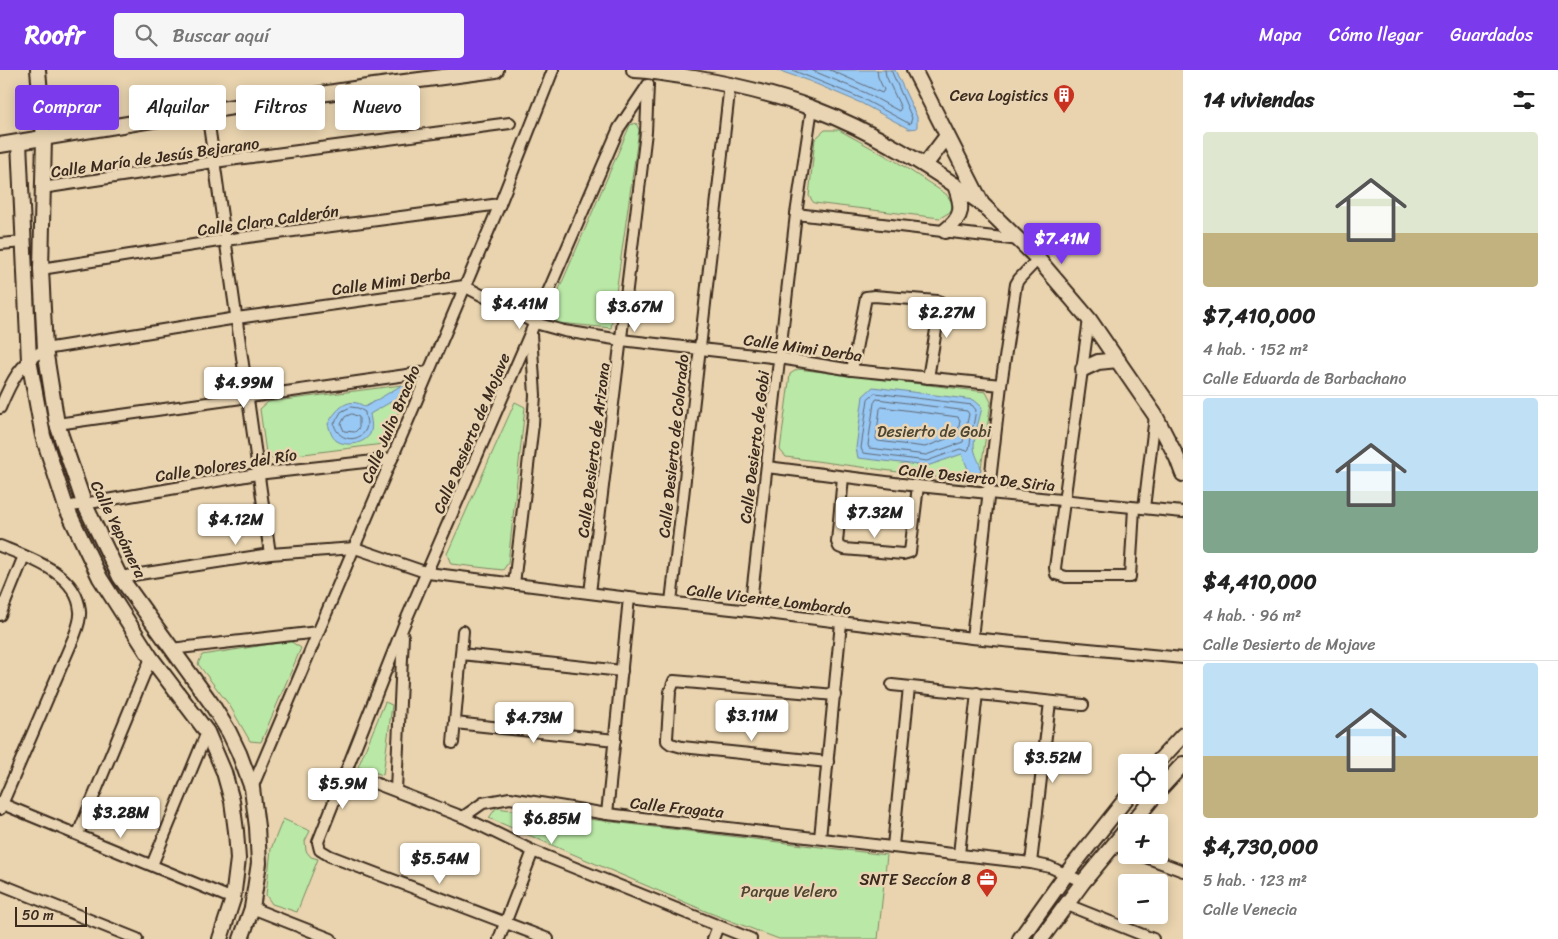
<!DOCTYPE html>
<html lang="es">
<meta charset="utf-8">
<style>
:root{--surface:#fff;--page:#f6f6f6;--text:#222;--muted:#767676;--line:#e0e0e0;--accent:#7c3aed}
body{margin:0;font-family:Sriracha,sans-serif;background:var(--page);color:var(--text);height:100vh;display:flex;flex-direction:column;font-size:19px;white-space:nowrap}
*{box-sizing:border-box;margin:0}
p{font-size:16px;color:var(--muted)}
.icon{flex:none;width:28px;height:28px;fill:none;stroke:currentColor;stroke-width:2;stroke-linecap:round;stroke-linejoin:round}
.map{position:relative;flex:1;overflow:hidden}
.drawer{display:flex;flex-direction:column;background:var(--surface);width:375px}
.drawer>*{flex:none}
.banner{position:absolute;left:15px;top:15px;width:475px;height:45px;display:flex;gap:10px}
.buttons{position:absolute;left:1118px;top:684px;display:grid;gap:10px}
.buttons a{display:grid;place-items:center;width:50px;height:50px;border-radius:5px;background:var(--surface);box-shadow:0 2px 12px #0003;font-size:25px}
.scale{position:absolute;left:15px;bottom:12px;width:72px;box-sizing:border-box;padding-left:5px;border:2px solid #3b2a1e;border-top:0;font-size:14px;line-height:18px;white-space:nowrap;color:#3b2a1e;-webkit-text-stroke:4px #e9d5b3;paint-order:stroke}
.price{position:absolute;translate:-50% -42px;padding:0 11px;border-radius:5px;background:#fff;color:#222;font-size:16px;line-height:32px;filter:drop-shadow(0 1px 2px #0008)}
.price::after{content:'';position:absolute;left:50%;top:30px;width:15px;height:11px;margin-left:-8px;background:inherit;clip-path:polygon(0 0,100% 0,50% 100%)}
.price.on{background:var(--accent);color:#fff}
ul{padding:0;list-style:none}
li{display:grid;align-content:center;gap:10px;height:265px;padding:0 20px}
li+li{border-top:1px solid var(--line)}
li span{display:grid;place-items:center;height:155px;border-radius:5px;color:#555}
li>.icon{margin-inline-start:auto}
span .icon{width:90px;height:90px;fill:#fffc;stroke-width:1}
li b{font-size:21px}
h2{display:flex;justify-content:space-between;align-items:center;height:60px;padding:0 20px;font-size:21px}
.pill{padding:0 18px;border-radius:5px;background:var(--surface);box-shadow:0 2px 12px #0003;font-size:18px;line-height:45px}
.pill.on{background:var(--accent);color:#fff}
header{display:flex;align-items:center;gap:30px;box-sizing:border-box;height:70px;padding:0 25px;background:var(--accent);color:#fff}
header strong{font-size:24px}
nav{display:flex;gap:28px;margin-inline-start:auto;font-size:18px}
.search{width:350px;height:45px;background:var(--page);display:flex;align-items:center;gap:12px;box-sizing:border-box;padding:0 18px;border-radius:5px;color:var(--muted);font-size:19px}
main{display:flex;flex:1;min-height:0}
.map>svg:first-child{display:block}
</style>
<header>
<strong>Roofr</strong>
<div class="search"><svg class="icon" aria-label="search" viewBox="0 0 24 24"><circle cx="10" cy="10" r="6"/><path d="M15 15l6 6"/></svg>Buscar aquí</div>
<nav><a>Mapa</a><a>Cómo llegar</a><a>Guardados</a></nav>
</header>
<main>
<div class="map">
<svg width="1183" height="869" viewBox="0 0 1183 869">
<rect width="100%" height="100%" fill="#e9d4af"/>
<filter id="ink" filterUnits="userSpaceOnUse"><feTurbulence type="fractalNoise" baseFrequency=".02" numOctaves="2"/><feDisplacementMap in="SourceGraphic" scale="10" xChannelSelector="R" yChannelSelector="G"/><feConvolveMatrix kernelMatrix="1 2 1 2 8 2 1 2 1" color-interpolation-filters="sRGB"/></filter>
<g filter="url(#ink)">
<g fill="#bae8a6" stroke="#7a8962">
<path d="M636 53 639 60 611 258 559 253 553 249 551 238 630 55Z"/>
<path d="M825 60H839L897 92 946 124 953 134 950 142 940 148 814 133 809 126 815 69Z"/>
<path d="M798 299 986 322 991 332 980 405 973 412 786 387 780 380 790 304Z"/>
<path d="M402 315 408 322 383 374 272 388 266 383 260 339 268 332Z"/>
<path d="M515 332 525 337 508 493 503 500 451 494 447 484Z"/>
<path d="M290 571 301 578 261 672 250 671 230 636 198 594 202 585Z"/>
<path d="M385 632 392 635 383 705 358 697Z"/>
<path d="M496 738 887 785 878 869H779L710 843 489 748Z"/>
<path d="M283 749 310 761 305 771 306 781 311 787 318 789 297 842 272 834 266 825 271 779Z"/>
</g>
<g fill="#98c8f4" stroke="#73899e">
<path d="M777 0H895L917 47V58L909 59 861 33 809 11Z"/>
<path d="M402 315 408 322 370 344C371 351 373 357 370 364 364 374 347 377 337 371 331 367 330 360 328 354 336 339 349 325 365 337Z"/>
<path d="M873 317 974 330 982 337C980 348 974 365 974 376 975 393 989 396 973 412L962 384 927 396 858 388 856 378 863 326Z"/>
</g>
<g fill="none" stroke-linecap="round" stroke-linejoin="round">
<g stroke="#606974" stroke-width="1">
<path d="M792 0 863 29 910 54 912 48 891 0"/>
<path d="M811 0 866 23 899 41 901 38 886 6 885 0"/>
<path d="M830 0 882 23 884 20 878 7 877 0"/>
<path d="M875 323 972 335 976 340 969 379 967 381 960 379 927 391 863 383 861 378 868 329Z"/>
<path d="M877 329 967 341 969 344 963 372 926 385 869 378 868 375 874 333Z"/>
<path d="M351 337 358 338 365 342C365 346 367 351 367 354 366 372 339 375 334 354L341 342Z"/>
<path d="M882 337 958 347 960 350 957 365 925 377 878 371 876 369 880 339Z"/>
<path d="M352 344 359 347V358L355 362 344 361 341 354 345 347Z"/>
</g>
<g stroke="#3b2a1e" stroke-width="14">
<g id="street">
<path d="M207 41 270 484"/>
<path d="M42 118 214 92 510 53"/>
<path d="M796 144 1020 170"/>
<path d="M0 174 23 172"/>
<path d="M41 199 225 170 500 134"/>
<path d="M1089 249 1057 483 1055 498 1056 504 1066 507H1130L1134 438"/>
<path d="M852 300 866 227 874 226 937 231 940 232V236L928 308"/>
<path d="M0 338C11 312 19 294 45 279L237 248 464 216 535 253 564 261 621 270 780 288 852 300 1001 315"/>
<path d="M57 354 428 302"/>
<path d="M767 397 918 416 1183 442"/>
<path d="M843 407 837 472 839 477 844 479 903 484 910 482 918 416"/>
<path d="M66 437 257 404 392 389"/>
<path d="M1144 438 1155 346"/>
<path d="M0 476C30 488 77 503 80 541 81 550 77 559 74 567L0 739"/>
<path d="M120 507 270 484 355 478 428 503 629 528 750 541 972 568 1183 588"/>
<path d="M514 514 533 354 535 325 531 264"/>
<path d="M590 523 646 62 648 15"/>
<path d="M671 532 730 14"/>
<path d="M750 541 796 144 812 38"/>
<path d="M0 545 24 486"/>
<path d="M972 568 1001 315 1016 214 1019 209 1038 189"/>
<path d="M171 579 318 562"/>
<path d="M461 584 622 601"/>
<path d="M892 615 1083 635"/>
<path d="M455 653 615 670"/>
<path d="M453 673 463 561"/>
<path d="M828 692 682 677 671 674 667 671V668L670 622 674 611 835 625"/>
<path d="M346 702 463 747 533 781 751 869"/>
<path d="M252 718 500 134 553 0"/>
<path d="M396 720 403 566"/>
<path d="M0 733 233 829"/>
<path d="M607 744 629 528"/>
<path d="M463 747 483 733 510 728 607 744 1031 793 1050 797 1083 812"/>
<path d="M78 764 151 588"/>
<path d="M820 768 841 553"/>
<path d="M1114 775 1126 780"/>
<path d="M893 776 909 617"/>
<path d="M959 784 977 623"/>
<path d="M1140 785 1183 801"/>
<path d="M1031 793 1050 632"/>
<path d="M152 795 207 662"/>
<path d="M0 814 137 869"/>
<path d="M1065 834 1153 869"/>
<path d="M252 838 331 869"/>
<path d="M499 869 533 781"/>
<path d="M548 869 330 786 320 780 318 772 403 557 619 58 648 15"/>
<path d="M713 869 718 856"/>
</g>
</g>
<g stroke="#3b2a1e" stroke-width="18">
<g id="secondary">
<path d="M38 0 44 68 41 199 45 279 57 354 84 433 120 507 211 633 229 662 239 683 252 718 257 757 259 793 252 838 241 869"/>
<path d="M634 0C654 1 674 5 694 8 734 15 774 24 812 38 873 61 928 96 981 133"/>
<path d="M914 0 982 134 1038 189 1089 249 1155 345 1177 388 1183 404"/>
<path d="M19 72 29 290 43 366 66 437 100 508 151 588 207 662 224 702 232 731 236 761 238 789 233 829 220 869"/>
<path d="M0 75 207 41 374 16 496 0"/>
<path d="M925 95 947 66"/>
<path d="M945 161C964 146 963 137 955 115"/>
<path d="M1083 299 1098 292 1118 290"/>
<path d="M1158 692 1183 665"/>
<path d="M1159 720 1183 694"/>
<path d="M1133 752 1155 725"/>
<path d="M1020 869 1067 803 1129 725"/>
<path d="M1041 869 1083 812 1126 760"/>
</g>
</g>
<use href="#street" stroke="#e9d5b3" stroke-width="10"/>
<use href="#secondary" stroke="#e9d5b3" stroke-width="14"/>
</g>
</g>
<defs>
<g id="building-pin" transform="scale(1.125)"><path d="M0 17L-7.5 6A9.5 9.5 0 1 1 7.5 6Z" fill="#c8321e" stroke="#e9d5b3"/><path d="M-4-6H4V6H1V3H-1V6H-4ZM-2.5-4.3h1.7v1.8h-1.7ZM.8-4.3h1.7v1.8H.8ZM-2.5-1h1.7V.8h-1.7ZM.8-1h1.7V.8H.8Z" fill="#fff"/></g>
<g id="office-pin" transform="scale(1.125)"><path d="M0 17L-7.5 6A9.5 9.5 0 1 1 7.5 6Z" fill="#c8321e" stroke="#e9d5b3"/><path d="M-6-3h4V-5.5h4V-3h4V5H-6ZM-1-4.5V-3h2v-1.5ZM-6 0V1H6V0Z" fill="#fff"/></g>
</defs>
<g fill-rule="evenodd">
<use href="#building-pin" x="1064" y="25"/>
<use href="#office-pin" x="987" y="809"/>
</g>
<g text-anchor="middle" stroke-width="5" stroke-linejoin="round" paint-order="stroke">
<g font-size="16" fill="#3b2a1e" stroke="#e9d5b3" text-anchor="end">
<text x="1048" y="31">Ceva Logistics</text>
<text x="971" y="815">SNTE Seccíon 8</text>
</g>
<g font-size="16" fill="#3b2a1e" stroke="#e9d5b3">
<text transform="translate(155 87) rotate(-8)" y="6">Calle María de Jesús Bejarano</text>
<text transform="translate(268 150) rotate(-8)" y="6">Calle Clara Calderón</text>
<text transform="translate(391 211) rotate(-8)" y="6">Calle Mimi Derba</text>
<text transform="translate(803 277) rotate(8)" y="6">Calle Mimi Derba</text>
<text transform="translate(390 354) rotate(-67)" y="6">Calle Julio Bracho</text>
<text transform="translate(471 363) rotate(-67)" y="6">Calle Desierto de Mojave</text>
<text transform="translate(673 376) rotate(-84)" y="6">Calle Desierto de Colorado</text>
<text transform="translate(754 377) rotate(-83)" y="6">Calle Desierto de Gobi</text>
<text transform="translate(593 380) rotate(-83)" y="6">Calle Desierto de Arizona</text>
<text transform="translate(226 395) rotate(-9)" y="6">Calle Dolores del Río</text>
<text transform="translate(977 407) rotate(6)" y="6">Calle Desierto De Siria</text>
<text transform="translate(119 459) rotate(64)" y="6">Calle Yepómera</text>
<text transform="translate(769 529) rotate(7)" y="6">Calle Vicente Lombardo</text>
<text transform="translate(677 737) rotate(6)" y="6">Calle Fragata</text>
</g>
<g font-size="16" fill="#4e4632" stroke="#e9d5b3">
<text x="934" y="367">Desierto de Gobi</text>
<text x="789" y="827">Parque Velero</text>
</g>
</g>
</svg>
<div class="buttons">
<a><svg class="icon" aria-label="locate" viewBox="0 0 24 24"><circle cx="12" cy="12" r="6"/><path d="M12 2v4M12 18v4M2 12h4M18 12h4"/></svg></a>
<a>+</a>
<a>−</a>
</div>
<div class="scale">50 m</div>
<b class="price on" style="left:1062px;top:195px">$7.41M</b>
<b class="price" style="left:520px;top:260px">$4.41M</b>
<b class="price" style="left:635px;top:263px">$3.67M</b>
<b class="price" style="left:947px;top:269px">$2.27M</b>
<b class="price" style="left:244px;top:339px">$4.99M</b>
<b class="price" style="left:875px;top:469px">$7.32M</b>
<b class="price" style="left:236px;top:476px">$4.12M</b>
<b class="price" style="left:752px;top:672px">$3.11M</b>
<b class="price" style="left:534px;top:674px">$4.73M</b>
<b class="price" style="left:1053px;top:714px">$3.52M</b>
<b class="price" style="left:343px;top:740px">$5.9M</b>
<b class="price" style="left:121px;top:769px">$3.28M</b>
<b class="price" style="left:552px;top:775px">$6.85M</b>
<b class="price" style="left:440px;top:815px">$5.54M</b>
<div class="banner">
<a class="pill on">Comprar</a>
<a class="pill">Alquilar</a>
<a class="pill">Filtros</a>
<a class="pill">Nuevo</a>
</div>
</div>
<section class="drawer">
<h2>14 viviendas<svg class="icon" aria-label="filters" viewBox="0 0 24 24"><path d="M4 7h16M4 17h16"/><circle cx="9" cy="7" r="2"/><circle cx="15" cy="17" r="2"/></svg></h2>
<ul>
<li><span style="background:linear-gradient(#dfe7d0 65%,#c2b280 0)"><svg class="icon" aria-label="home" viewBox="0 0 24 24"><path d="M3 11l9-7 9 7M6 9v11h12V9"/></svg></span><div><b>$7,410,000</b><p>4 hab. · 152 m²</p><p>Calle Eduarda de Barbachano</p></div></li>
<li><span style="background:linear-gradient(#bfe0f5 60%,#7fa58c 0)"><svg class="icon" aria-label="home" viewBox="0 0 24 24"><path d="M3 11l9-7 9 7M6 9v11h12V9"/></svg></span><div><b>$4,410,000</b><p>4 hab. · 96 m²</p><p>Calle Desierto de Mojave</p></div></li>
<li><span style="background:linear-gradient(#bfe0f5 60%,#c2b280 0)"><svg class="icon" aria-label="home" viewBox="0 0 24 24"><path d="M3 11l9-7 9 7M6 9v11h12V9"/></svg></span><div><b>$4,730,000</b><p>5 hab. · 123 m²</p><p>Calle Venecia</p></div></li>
</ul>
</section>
</main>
